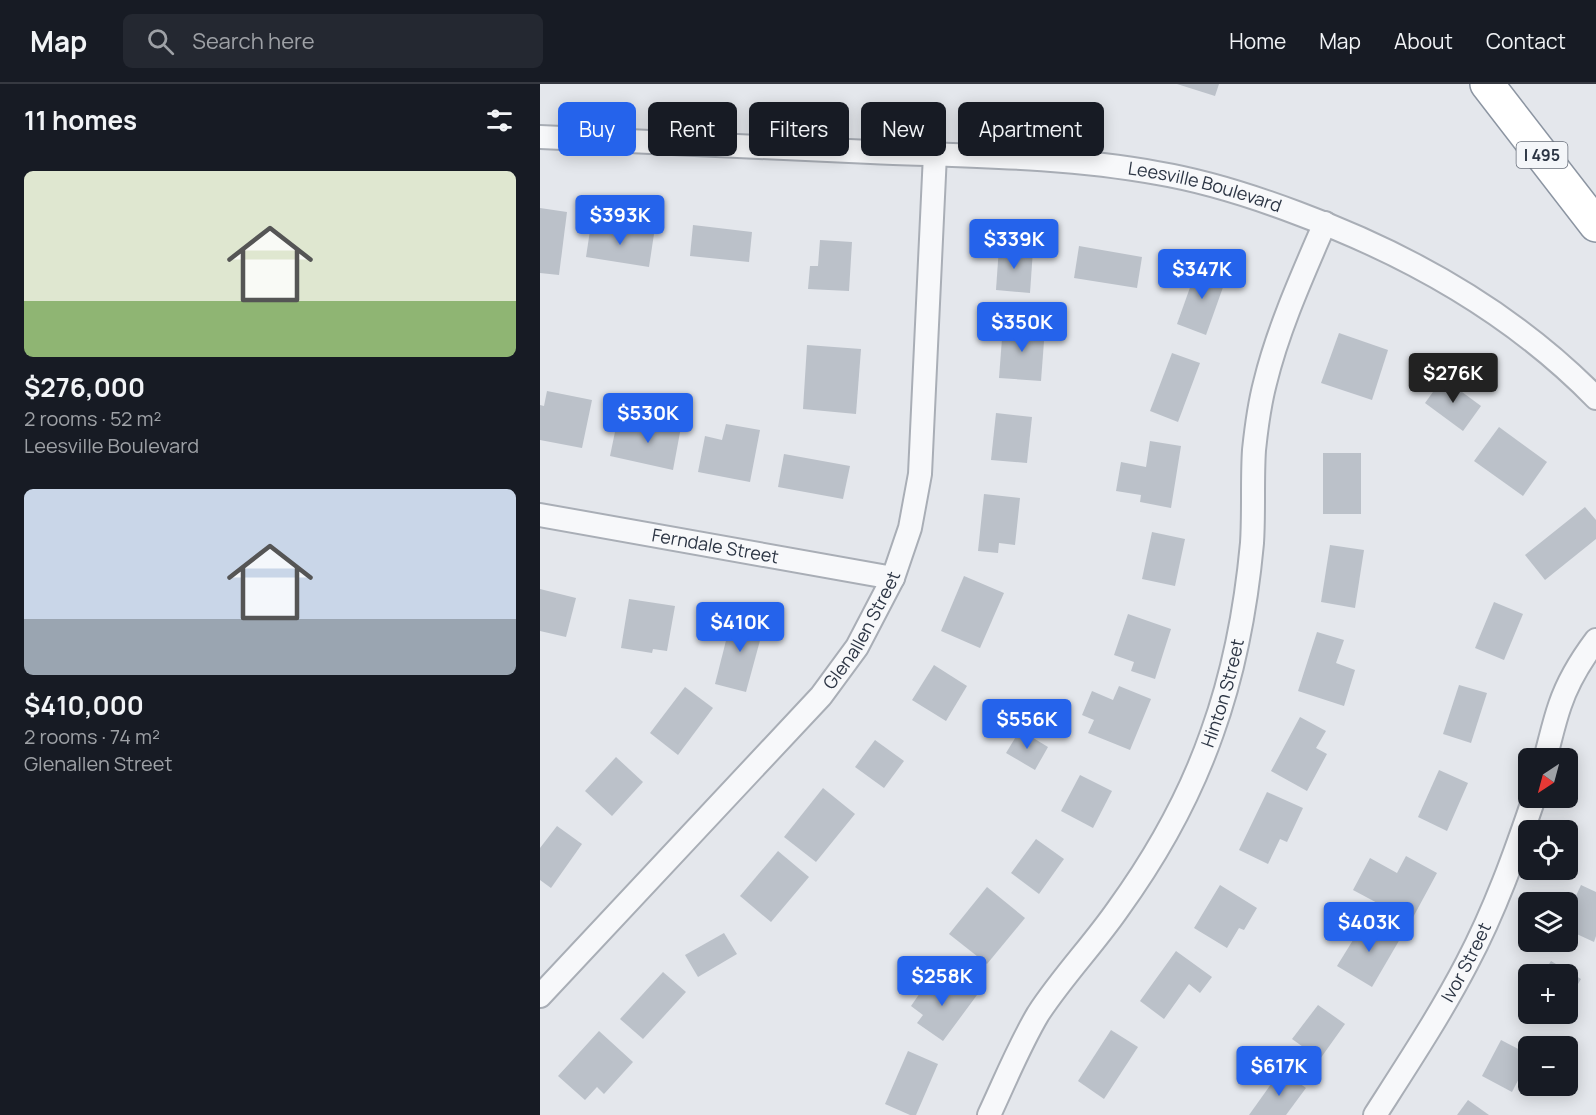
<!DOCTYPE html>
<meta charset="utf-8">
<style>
:root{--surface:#171b24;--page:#242831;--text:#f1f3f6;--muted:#9ea1a6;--line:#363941;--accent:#2563eb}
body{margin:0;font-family:Manrope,sans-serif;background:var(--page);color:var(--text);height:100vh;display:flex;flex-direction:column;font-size:22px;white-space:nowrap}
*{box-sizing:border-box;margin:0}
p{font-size:20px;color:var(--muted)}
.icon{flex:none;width:33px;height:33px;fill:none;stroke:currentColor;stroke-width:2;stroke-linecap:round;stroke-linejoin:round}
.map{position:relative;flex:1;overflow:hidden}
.side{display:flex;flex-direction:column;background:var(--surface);width:540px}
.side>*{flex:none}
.top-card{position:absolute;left:18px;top:18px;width:570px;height:54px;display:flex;gap:12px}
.needle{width:39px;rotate:216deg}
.controls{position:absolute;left:978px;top:664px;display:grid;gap:12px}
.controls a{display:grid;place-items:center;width:60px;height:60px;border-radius:9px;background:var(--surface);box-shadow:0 3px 15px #0003;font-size:30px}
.price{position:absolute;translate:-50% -51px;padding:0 14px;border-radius:6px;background:var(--accent);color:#fff;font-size:20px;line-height:39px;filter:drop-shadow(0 2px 3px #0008)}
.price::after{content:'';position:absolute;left:50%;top:36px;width:18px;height:14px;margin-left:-9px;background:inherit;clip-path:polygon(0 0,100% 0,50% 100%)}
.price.current{background:#222;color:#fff}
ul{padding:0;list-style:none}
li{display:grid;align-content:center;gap:12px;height:318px;padding:0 24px}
li span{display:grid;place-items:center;height:186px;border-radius:9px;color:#555}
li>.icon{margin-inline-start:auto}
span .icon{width:108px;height:108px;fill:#fffc;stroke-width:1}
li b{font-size:26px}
h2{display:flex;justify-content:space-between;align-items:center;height:72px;padding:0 24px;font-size:26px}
.chip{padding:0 21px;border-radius:9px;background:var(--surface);box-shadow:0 3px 15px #0003;font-size:21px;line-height:54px}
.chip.current{background:var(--accent);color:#fff}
header{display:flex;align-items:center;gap:36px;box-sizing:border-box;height:84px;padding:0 30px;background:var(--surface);border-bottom:2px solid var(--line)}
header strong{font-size:28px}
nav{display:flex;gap:33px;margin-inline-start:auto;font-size:21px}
.search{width:420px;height:54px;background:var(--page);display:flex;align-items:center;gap:15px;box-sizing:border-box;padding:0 21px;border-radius:9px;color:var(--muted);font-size:22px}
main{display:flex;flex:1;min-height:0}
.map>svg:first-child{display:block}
</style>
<header>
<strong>Map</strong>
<div class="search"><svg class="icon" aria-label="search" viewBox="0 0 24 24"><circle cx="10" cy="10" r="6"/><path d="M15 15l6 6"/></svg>Search here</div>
<nav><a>Home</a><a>Map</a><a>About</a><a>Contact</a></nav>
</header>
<main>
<section class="side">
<h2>11 homes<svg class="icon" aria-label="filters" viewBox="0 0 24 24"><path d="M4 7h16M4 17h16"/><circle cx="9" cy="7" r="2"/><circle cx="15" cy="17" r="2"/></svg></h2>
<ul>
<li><span style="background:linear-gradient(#dfe7d0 70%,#8fb573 0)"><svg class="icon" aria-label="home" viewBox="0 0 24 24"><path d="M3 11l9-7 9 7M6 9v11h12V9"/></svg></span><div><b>$276,000</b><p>2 rooms · 52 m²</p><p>Leesville Boulevard</p></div></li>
<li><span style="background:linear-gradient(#c9d6e8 70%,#9aa5b1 0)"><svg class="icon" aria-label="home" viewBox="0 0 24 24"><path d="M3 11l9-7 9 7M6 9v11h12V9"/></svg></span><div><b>$410,000</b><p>2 rooms · 74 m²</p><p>Glenallen Street</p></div></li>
</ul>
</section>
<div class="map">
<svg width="1056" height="1031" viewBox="0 0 1056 1031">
<rect width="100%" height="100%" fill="#e4e7ec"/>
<g fill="#bbc1c9">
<path d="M637 0H679L675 12Z"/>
<path d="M0 124 27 128 19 191 0 189Z"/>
<path d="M51 140 114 150 109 183 46 173Z"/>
<path d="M153 141 212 148 209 178 150 172Z"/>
<path d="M280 156 312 158 309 207 268 205 270 182H278Z"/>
<path d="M539 162 602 173 597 204 534 194Z"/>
<path d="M459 163 493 166 490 209 456 206Z"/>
<path d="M658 181 687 192 666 251 637 240Z"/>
<path d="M463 241 505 244 501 297 459 294Z"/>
<path d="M799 249 848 266 832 316 781 299Z"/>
<path d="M267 261 321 265 316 330 263 325Z"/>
<path d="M632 269 660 279 638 338 610 327Z"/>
<path d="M903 294 941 322 923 347 885 319Z"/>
<path d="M7 307 52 316 42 364 0 356V321L4 322Z"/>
<path d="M456 329 492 333 487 379 451 376Z"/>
<path d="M101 335 141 343 133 386 70 372 76 343 98 347Z"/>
<path d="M186 340 220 346 210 398 158 388 165 352 182 356Z"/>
<path d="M959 343 1007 378 983 412 934 377Z"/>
<path d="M610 357 641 362 631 424 600 418 601 411 576 407 581 378 606 383Z"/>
<rect x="783" y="369" width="38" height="61"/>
<path d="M244 370 310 382 303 415 238 403Z"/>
<path d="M444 410 480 414 475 461 459 459 458 469 438 467Z"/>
<path d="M1045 423 1056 436V455L1005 496 985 471Z"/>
<path d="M612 448 645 455 635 502 602 495Z"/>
<path d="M790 461 824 466 815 524 781 518Z"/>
<path d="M424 492 464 509 440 564 401 547Z"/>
<path d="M0 505 36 514 26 553 0 547Z"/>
<path d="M89 515 135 522 127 567 113 565 112 569 81 564Z"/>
<path d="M954 518 983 530 964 576 935 564Z"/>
<path d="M193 529 225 538 206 608 175 600Z"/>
<path d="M588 530 631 545 615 595 591 587 594 578 574 571Z"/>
<path d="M777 548 804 556 796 579 815 586 804 622 758 607Z"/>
<path d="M394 581 427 602 406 637 372 616Z"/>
<path d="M919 601 947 609 931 659 903 650Z"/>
<path d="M579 602 611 615 590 666 548 649 554 636 542 631 552 607 573 616Z"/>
<path d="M145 603 173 624 138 671 110 649Z"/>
<path d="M760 633 786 647 776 664 787 670 767 707 731 687Z"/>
<path d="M480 646 508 663 495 686 466 669Z"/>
<path d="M335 656 364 677 344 704 315 683Z"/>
<path d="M76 673 103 698 72 732 45 707Z"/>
<path d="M899 686 928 699 907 747 878 733Z"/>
<path d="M540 691 572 707 553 744 521 727Z"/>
<path d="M283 704 315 730 276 778 244 753Z"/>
<path d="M727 708 763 724 747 758 740 755 728 780 699 766Z"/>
<path d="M17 742 42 760 11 804 0 796V764Z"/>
<path d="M496 755 524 775 499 810 471 789Z"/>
<path d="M238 767 269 793 231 838 200 812Z"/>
<path d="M866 772 897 789 871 837 813 806 830 774 857 789Z"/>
<path d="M680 801 717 824 704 846 699 844 687 864 654 844Z"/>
<path d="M1041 801 1056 808V852L1054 858 1028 846V829Z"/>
<path d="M447 803 485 834 447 880 409 850Z"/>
<path d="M826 835 860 855 832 903 797 882Z"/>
<path d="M184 849 197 870 158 893 145 871Z"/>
<path d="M636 867 672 893 660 909 649 900 624 935 600 917Z"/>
<path d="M1011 877 1041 895 1028 917V891H1002Z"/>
<path d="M123 888 146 908 103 955 80 935Z"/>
<path d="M391 893 411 908 419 897 437 911 403 957 377 939 383 931 371 922Z"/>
<path d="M778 921 805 940 780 975 752 955Z"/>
<path d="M571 946 598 963 564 1015 538 997Z"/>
<path d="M59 947 93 978 64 1010 57 1003 45 1016 18 992Z"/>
<path d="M961 956 988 970V977L972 1008 942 992Z"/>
<path d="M368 967 398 980 376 1031H370L345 1020Z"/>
<path d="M741 986 766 1004 746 1031H709Z"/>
<path d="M928 1016 949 1031H917Z"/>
</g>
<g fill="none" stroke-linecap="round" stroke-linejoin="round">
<g stroke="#a9aeb6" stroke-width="26">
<g id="minor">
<path id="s1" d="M0 53C110 58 221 63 331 68 427 72 523 72 617 89 665 97 712 112 757 129 868 170 973 229 1056 314"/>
<path id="s2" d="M0 431 353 494"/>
<path d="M1005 675C1010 657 1014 638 1020 621 1028 597 1041 576 1056 556"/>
<path id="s3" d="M0 912 281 612 317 563 353 494 370 444 380 390 395 70"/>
<path id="s4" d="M449 1031C465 997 479 962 498 930 522 893 553 861 578 825 617 771 650 712 672 649 694 588 706 524 712 459 714 428 712 397 714 366 716 347 720 318 725 299 738 245 763 190 785 139"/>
<path id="s5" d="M835 1031C867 981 900 931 927 879 955 826 975 770 994 714"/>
</g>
</g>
<g stroke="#8c95a2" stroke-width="36">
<path id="highway" d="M947 0 1056 141"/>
</g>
<use href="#minor" stroke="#f7f8fa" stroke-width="22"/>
<use href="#highway" stroke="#fff" stroke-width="33"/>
</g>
<g text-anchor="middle" stroke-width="6" stroke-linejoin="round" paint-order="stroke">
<rect fill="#f4f6f9" stroke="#686f7a" stroke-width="1.5" x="976.5" y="58" width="51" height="26" rx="4.5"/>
<g font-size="16" font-weight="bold" fill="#2c3544">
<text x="1002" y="77">I 495</text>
</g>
<g font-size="18" fill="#2c3544" stroke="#f4f6f9">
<text dy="6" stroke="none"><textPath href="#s1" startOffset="668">Leesville Boulevard</textPath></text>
<text dy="6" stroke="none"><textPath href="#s2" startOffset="178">Ferndale Street</textPath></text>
<text dy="6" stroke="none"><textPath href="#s3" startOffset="489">Glenallen Street</textPath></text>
<text dy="6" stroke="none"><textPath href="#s4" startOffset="486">Hinton Street</textPath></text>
<text dy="6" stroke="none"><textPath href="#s5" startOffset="178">Ivor Street</textPath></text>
</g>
</g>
</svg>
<div class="controls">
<a><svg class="needle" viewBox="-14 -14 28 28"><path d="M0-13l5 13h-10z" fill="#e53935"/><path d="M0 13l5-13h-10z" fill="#9ea1a6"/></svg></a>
<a><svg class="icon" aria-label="locate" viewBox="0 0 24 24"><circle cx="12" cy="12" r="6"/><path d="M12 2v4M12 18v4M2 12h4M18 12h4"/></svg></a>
<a><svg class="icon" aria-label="layers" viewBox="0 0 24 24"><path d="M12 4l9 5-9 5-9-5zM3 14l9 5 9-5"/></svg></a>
<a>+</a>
<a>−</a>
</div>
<b class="price" style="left:80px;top:162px">$393K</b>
<b class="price" style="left:474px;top:186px">$339K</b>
<b class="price" style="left:662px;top:216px">$347K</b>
<b class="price" style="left:482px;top:269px">$350K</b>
<b class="price current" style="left:913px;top:320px">$276K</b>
<b class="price" style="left:108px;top:360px">$530K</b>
<b class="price" style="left:200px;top:569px">$410K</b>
<b class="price" style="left:487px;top:666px">$556K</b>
<b class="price" style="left:829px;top:869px">$403K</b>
<b class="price" style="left:402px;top:923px">$258K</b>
<b class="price" style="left:739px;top:1013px">$617K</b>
<div class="top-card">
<a class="chip current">Buy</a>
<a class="chip">Rent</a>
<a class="chip">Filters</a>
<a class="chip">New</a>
<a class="chip">Apartment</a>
</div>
</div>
</main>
